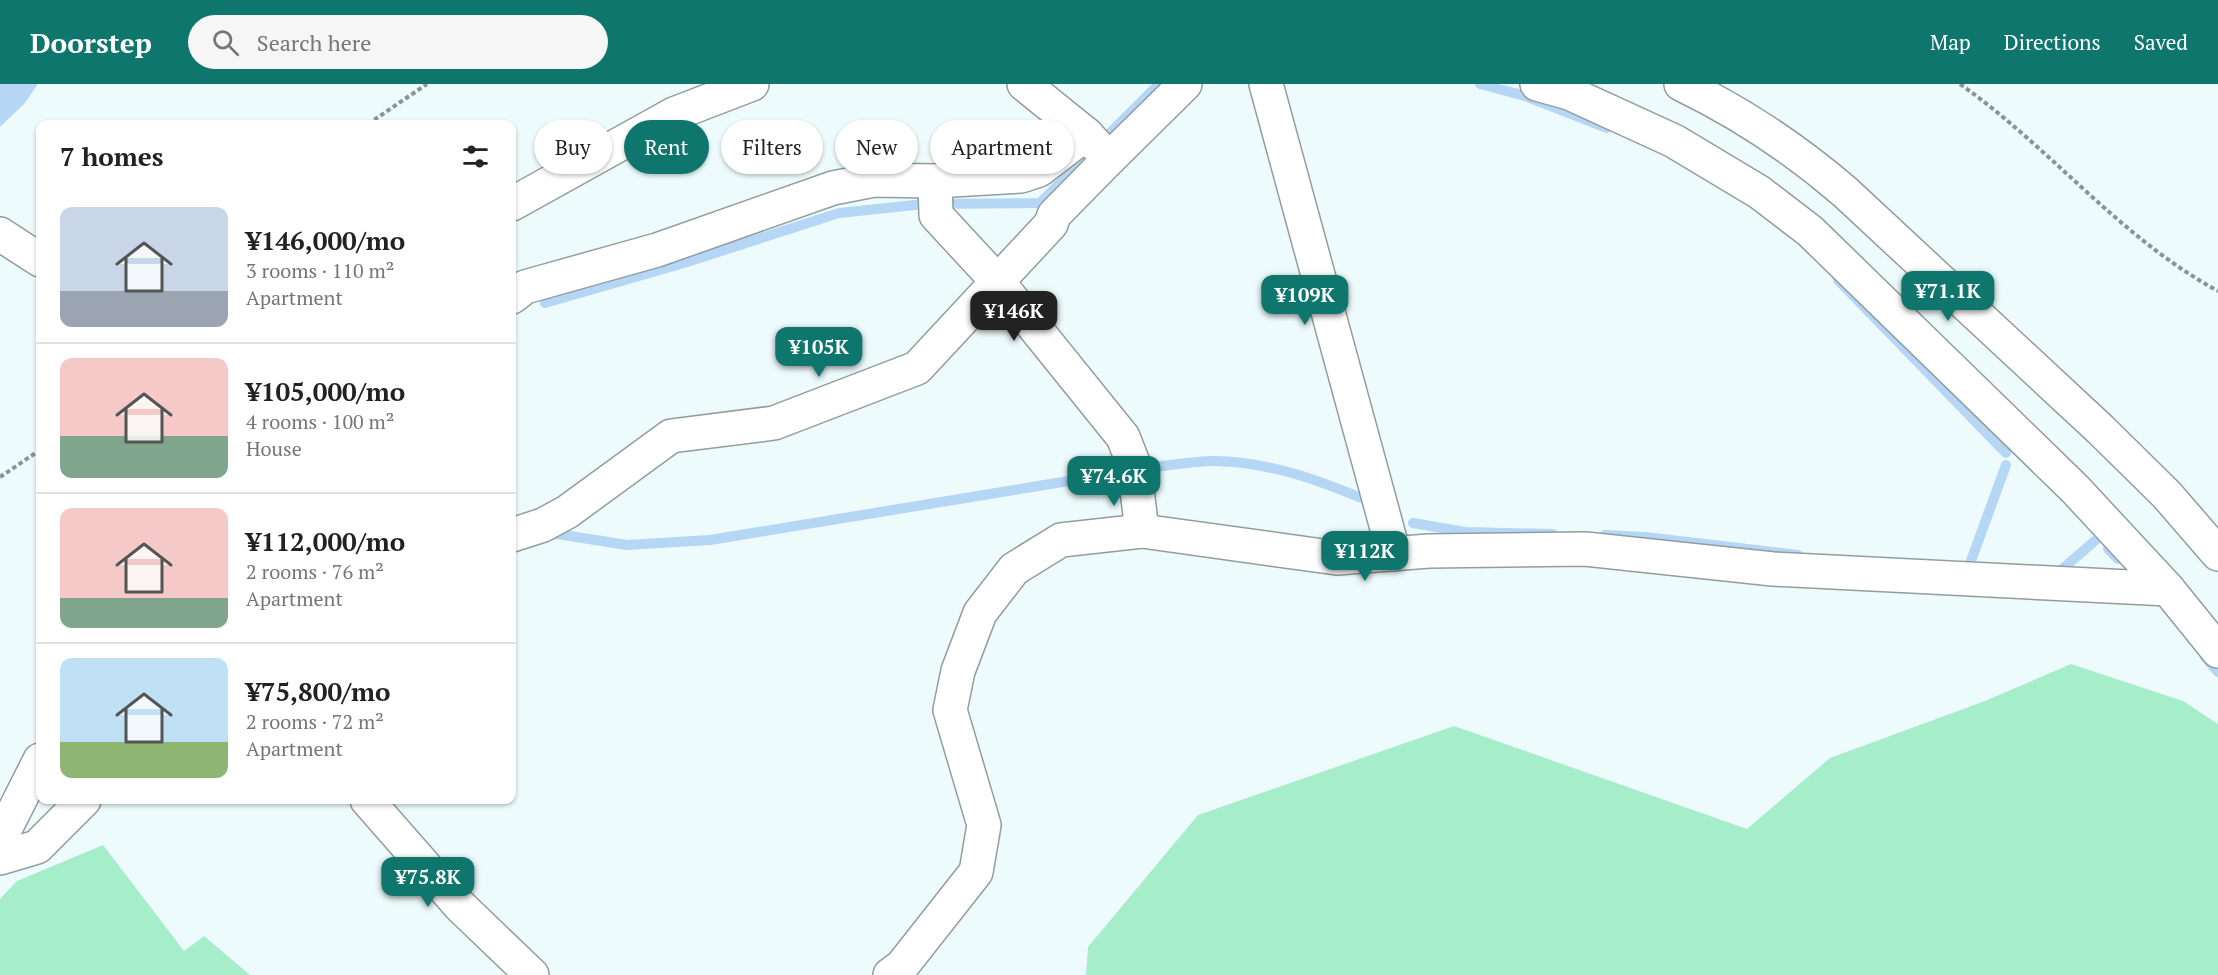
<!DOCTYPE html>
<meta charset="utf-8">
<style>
:root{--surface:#fff;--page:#f6f6f6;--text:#222;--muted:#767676;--line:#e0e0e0;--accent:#0f766e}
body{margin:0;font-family:"PT Serif",serif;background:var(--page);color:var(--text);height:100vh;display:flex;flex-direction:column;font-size:22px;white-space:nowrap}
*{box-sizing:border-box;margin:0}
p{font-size:20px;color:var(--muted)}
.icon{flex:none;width:33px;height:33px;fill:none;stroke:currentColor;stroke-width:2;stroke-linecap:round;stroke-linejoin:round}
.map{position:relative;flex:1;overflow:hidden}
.drawer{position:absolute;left:36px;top:36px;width:480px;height:684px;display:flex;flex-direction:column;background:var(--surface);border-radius:12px;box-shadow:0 2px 4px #0004}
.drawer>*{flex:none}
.guide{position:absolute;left:534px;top:36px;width:570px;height:54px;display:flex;gap:12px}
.price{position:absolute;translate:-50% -51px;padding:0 14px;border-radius:12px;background:var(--accent);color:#fff;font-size:20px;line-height:39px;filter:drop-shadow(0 2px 3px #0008)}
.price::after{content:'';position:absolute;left:50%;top:36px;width:18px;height:14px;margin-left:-9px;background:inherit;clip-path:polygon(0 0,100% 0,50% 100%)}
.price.active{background:#222;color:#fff}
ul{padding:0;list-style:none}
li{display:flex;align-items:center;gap:18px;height:150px;padding:0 24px}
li+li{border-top:2px solid var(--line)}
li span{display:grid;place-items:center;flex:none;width:168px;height:120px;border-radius:12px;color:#555}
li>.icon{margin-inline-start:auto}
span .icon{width:72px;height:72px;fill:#fffc;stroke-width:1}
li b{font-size:26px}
h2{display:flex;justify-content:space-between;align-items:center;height:72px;padding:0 24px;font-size:26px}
.chip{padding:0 21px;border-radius:27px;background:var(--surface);box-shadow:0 2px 4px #0004;font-size:21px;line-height:54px}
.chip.active{background:var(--accent);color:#fff}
header{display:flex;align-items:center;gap:36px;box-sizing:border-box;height:84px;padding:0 30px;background:var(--accent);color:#fff}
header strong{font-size:28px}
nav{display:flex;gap:33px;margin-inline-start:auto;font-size:21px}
.search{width:420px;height:54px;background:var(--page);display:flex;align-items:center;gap:15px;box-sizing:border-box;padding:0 21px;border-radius:33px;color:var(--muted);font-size:22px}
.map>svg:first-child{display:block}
</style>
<header>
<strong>Doorstep</strong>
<div class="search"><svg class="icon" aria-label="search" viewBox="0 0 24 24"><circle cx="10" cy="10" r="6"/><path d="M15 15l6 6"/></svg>Search here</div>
<nav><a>Map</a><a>Directions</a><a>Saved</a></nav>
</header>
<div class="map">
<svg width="2218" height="891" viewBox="0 0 2218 891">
<rect width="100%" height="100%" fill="#eefbfc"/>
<g fill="#a6edca">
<path d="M2071 580 2183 617 2218 640V891H1086L1088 863 1198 731 1454 642 1747 745 1830 674 1985 617Z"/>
<path d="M103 761 184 867 204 852 250 891H0V815L17 797Z"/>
</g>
<path fill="#b6d6f6" d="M0 0H38L24 20 0 43Z"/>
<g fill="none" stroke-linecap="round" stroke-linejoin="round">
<g stroke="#b6d6f6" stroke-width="10">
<path d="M1480 0 1525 12 1607 44"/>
<path d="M1838 196 2006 369"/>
<path d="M545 219 684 179 839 129 924 120 1040 119 1159 0"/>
<path d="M1413 439 1465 448 1553 450"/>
<path d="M1605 451 1645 453 1798 471"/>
<path d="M547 452 557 450 627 461 710 456 1154 383C1174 381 1195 377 1214 377 1269 378 1316 395 1366 416"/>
<path d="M2108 465 2118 475"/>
<path d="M1968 485 2006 381"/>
<path d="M2053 487H2060L2097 455"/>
<path d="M2205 573 2218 588"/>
</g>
<g stroke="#929d9e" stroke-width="36">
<g id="street">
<path d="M1266 0 1394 470"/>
<path d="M1537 0 1569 9 1674 57 1759 108 1810 147 2075 405 2168 505 2218 567"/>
<path d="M1109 75 1185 0"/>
<path d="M935 97 936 131 998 198 1123 353 1134 381 1142 447"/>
<path d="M512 213 525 203 657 166 833 104 874 96 935 97 1021 92 1039 86 1086 50"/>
<path d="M512 451 543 441 567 428 671 352 774 339 917 284 1051 140 1054 131 1109 75 1086 50 1024 0"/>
<path d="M367 716 459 821 532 891"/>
<path d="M0 774 37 763 84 716"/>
<path d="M890 891 902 882 976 788 984 741 950 626 958 587 980 529 1014 485 1061 456 1142 447 1337 474 1429 467 1585 465 1773 485 2168 505"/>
</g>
</g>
<g stroke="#929d9e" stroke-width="36">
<g id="secondary">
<path d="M1681 0C1741 29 1794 64 1845 108L2101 346 2167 411 2218 470"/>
<path d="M512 120 674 30 752 0"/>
<path d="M0 150 40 176"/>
<path d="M0 755 40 676"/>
</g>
</g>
<g stroke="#8b9495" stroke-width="4" stroke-dasharray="4.5 3" stroke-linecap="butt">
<path d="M1960 0C2051 64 2120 154 2218 207"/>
<path d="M368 40 427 0"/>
<path d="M0 393 40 366"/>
</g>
<use href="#street" stroke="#fff" stroke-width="33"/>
<use href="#secondary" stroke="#fff" stroke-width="33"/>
</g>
</svg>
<b class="price" style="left:1948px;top:238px">¥71.1K</b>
<b class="price" style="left:1305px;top:242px">¥109K</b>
<b class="price active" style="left:1014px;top:258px">¥146K</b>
<b class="price" style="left:819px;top:294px">¥105K</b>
<b class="price" style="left:1114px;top:423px">¥74.6K</b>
<b class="price" style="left:1365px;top:498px">¥112K</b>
<b class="price" style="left:428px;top:824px">¥75.8K</b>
<div class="guide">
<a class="chip">Buy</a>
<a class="chip active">Rent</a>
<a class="chip">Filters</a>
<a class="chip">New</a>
<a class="chip">Apartment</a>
</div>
<section class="drawer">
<h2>7 homes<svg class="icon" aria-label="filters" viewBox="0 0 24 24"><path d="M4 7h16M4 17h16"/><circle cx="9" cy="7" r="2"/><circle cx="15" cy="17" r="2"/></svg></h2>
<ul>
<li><span style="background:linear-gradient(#c9d6e8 70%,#9aa5b1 0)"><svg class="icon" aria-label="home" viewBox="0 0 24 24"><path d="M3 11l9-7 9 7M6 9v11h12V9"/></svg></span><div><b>¥146,000/mo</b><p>3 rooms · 110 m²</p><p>Apartment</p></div></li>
<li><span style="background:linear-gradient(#f6c9c9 65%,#7fa58c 0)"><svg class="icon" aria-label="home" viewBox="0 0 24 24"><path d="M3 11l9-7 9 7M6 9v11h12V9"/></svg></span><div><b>¥105,000/mo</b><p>4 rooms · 100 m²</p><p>House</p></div></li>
<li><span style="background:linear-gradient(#f6c9c9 75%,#7fa58c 0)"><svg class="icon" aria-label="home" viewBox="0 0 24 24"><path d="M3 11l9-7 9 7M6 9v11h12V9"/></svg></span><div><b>¥112,000/mo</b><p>2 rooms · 76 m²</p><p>Apartment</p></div></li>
<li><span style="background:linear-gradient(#bfe0f5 70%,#8fb573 0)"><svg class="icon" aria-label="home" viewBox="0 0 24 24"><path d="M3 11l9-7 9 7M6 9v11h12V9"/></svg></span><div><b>¥75,800/mo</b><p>2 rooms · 72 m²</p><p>Apartment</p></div></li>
</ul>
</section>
</div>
